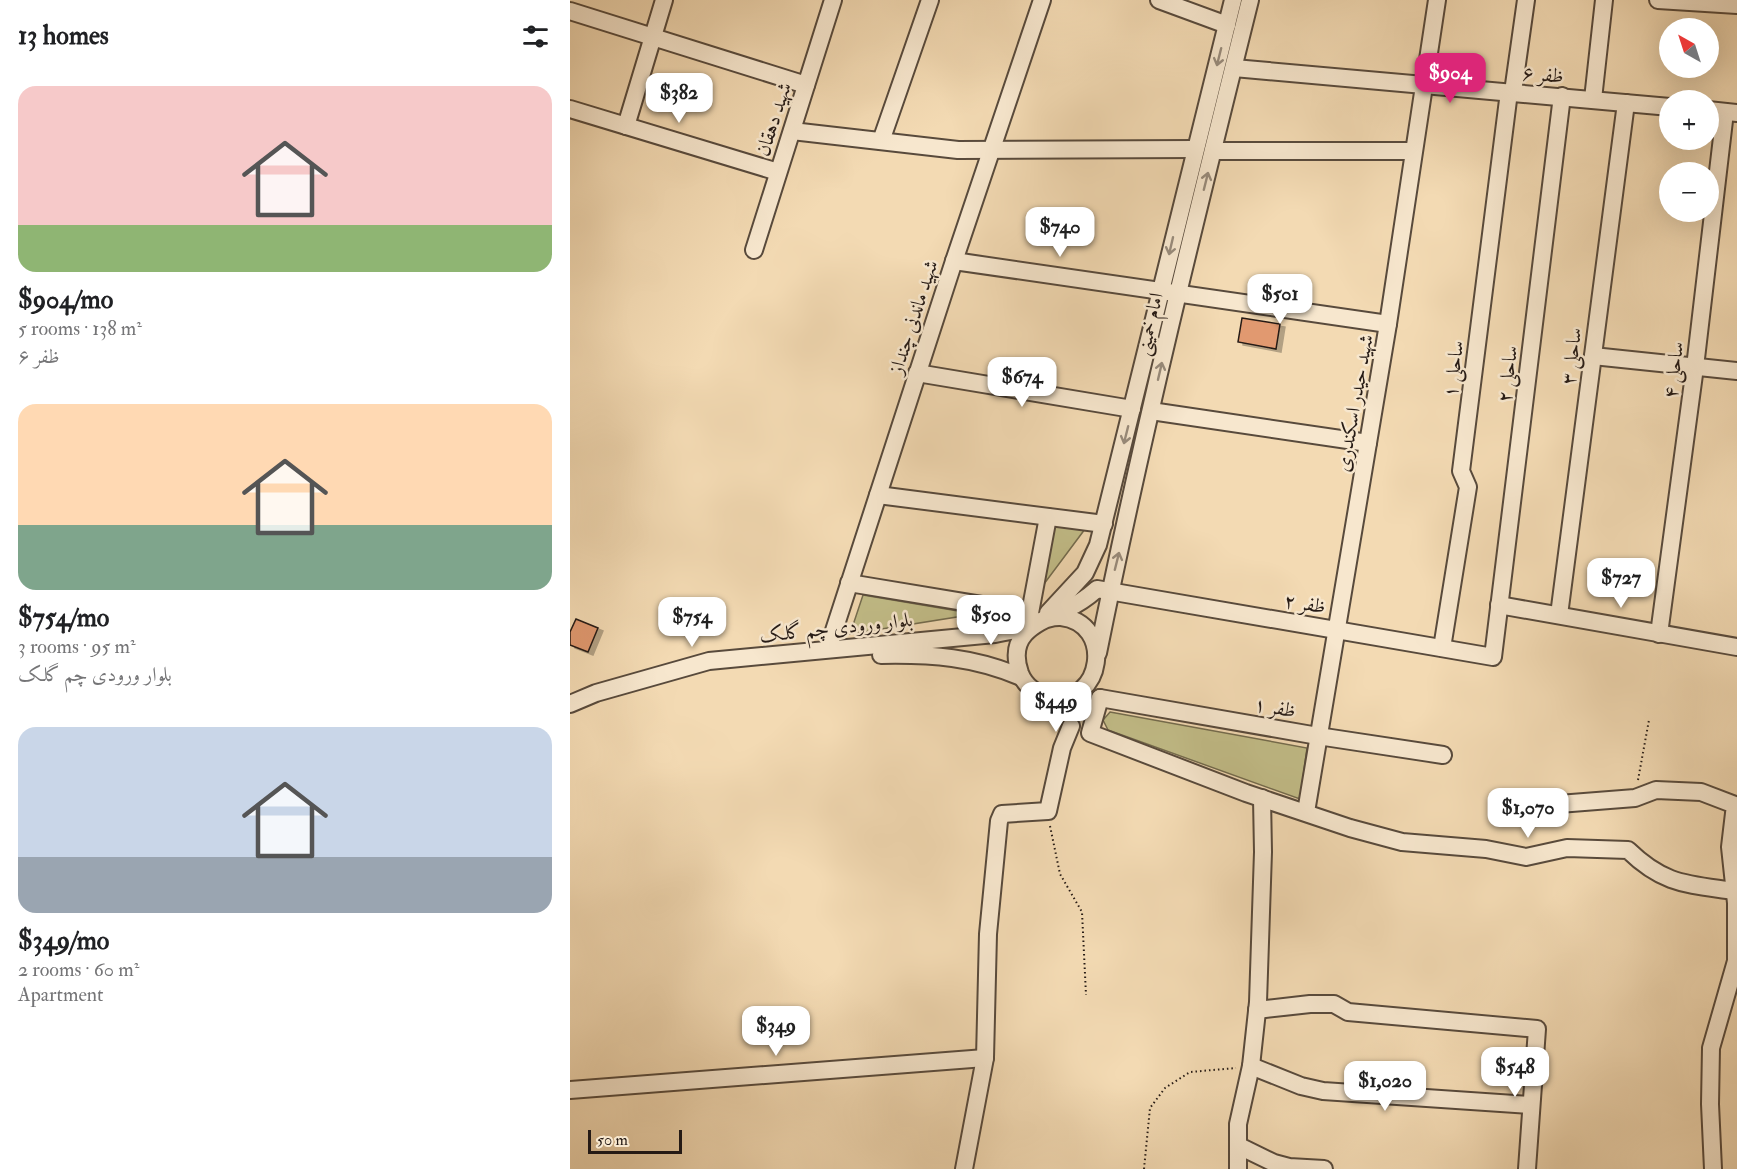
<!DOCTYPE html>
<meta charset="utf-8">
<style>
:root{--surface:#fff;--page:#f2f2f2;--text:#202124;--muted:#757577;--accent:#db2777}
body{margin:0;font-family:"IM FELL Double Pica",Amiri,serif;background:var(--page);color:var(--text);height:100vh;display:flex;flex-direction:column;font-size:22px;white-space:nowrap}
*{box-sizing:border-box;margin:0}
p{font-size:20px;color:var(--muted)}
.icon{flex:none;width:33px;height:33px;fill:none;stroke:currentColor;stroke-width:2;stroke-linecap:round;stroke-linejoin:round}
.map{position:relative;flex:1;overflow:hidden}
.panel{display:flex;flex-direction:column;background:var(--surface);width:570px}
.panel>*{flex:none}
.needle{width:39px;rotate:321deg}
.fabs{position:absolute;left:1089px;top:18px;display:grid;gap:12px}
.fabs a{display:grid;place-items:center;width:60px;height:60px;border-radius:50%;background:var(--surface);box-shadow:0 6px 24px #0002;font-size:30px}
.scale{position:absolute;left:18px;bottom:15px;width:94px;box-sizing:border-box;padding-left:6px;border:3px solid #251a15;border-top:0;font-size:16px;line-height:21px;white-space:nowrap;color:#251a15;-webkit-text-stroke:4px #f7e7ce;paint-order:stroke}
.price{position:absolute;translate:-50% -51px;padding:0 14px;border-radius:12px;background:#fff;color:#222;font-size:20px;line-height:39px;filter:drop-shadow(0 2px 3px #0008)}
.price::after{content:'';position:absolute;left:50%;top:36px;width:18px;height:14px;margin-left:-9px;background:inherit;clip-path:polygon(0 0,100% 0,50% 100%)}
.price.current{background:var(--accent);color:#fff}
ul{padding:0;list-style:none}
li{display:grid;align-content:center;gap:12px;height:318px;padding:0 18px}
li span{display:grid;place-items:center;height:186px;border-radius:18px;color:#555}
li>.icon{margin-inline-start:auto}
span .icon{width:108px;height:108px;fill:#fffc;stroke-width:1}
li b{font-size:26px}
h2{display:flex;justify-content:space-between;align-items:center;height:72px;padding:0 18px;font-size:26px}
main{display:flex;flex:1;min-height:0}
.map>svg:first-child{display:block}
</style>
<main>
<section class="panel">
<h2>13 homes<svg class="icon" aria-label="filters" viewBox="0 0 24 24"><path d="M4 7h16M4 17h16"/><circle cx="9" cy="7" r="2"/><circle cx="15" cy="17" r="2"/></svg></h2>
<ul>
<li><span style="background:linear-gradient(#f6c9c9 75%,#8fb573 0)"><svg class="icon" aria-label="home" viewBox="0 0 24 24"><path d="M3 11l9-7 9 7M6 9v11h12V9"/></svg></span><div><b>$904/mo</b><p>5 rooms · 138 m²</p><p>ظفر ۶</p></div></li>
<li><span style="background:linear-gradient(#ffd9b3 65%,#7fa58c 0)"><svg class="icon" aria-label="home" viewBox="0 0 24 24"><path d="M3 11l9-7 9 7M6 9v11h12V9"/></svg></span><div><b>$754/mo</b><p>3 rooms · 95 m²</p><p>بلوار ورودی چم گلک</p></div></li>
<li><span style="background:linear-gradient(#c9d6e8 70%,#9aa5b1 0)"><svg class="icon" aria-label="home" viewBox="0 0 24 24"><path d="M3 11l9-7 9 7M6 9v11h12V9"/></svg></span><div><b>$349/mo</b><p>2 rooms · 60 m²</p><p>Apartment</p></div></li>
</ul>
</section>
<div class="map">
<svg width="1167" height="1169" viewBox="0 0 1167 1169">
<defs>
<filter id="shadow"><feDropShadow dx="5" dy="3" stdDeviation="0" flood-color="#0004"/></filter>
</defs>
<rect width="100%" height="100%" fill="#f3dab3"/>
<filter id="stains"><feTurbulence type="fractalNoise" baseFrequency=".00333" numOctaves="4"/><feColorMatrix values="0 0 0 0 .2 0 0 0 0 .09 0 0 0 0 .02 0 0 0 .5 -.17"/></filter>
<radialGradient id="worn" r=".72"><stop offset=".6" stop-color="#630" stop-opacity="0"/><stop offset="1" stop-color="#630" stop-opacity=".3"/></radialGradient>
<g fill="#c2bd88" stroke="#746c4e" stroke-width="1.5">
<path d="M485 526 515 529 474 584H472Z"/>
<path d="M293 595 394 612 393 616 280 634Z"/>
<path d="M540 712 737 748 730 799 538 730 533 720Z"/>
</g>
<g fill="#e1996f" stroke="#251a15" stroke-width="1.5" filter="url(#shadow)">
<path d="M672 318 710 324 706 349 668 342Z"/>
<path d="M6 619 28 628 18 652 0 645V632Z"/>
</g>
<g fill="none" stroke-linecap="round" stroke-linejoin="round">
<g stroke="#584a3c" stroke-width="20">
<g id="minor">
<path d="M589 0 657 25"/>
<path d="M1088 0 1167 5"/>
<path d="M0 11 236 85"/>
<path d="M664 68 1100 107"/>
<path d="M943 92 956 0"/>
<path d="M1023 99 1034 0"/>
<path d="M0 109 208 172"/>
<path d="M1138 110 1167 113"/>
<path d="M56 126 94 0"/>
<path d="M222 131 388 150 625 149"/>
<path d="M311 141 360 0"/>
<path d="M643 151H843"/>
<path d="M184 250 263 0"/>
<path d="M384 261 818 324"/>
<path d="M1023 356 1167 371"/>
<path d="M347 373 562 409"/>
<path d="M581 411 798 443"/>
<path d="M308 495 534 524"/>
<path d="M279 583 460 613 478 517"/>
<path d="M929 605 1167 647"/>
<path d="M478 613 515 573 528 545 663 0"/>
<path d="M989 615 1056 103"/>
<path d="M1089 634 1125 367 1155 112"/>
<path d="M872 648 898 487 891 471 939 92"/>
<path d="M258 649 384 261 472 0"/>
<path d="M528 653C572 434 626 217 680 0"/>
<path d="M311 655C362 654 404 657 451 677"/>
<path d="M530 698 520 733 676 793 780 828 832 842 916 849 956 857 997 848 1058 850C1094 885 1117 884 1164 891"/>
<path d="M530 698 748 736 873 755"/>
<path d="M0 704 26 693 139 661 425 634C434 632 443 631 452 628 465 624 477 616 491 617 545 623 533 706 481 697 467 695 455 686 450 673 436 633 468 623 497 609 508 604 518 597 527 589L923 657 992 96"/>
<path d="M976 805 1065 798 1086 790 1131 792 1165 805 1160 847 1166 903V961L1141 1048 1140 1104 1143 1169"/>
<path d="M736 812 818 324 867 0"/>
<path d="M687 1010 740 1004H764L778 1012 967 1029 957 1169"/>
<path d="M681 1066 731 1086 753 1091 961 1105"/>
<path d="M0 1090 415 1058"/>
<path d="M669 1146 704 1163 719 1167 754 1169"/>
<path d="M394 1169 415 1058 418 934 429 821 432 814 478 811 492 748 501 726"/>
<path d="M668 1169V1124L681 1066 688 1002 693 852 692 798"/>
</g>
</g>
<g stroke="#251a15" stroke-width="2" stroke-dasharray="1.5 3" stroke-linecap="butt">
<path d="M1068 780 1079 720"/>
<path d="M480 826 490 874 512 912 516 995"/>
<path d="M574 1169 580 1108 595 1088 620 1072 666 1068"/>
</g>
<use href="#minor" stroke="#f7e7ce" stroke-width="16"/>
</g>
<defs><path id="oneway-shaft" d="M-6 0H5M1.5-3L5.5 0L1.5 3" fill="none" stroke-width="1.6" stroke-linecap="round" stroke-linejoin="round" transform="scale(1.5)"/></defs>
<g stroke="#988b7b">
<use href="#oneway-shaft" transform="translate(649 57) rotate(104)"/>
<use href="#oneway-shaft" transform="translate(636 181) rotate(-76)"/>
<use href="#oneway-shaft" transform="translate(601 246) rotate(103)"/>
<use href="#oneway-shaft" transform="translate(590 371) rotate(-77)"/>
<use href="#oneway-shaft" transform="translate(556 435) rotate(104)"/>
<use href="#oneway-shaft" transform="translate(547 561) rotate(-76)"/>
</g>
<g text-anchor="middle" stroke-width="5" stroke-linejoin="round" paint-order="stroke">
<g font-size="20" fill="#251a15" stroke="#f7e7ce">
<text transform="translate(973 74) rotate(5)" y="7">ظفر ۶</text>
<text transform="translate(203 119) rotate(-72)" y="7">شهید دهقان</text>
<text transform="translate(343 317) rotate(-72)" y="7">شهید ماندنی چنداز</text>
<text transform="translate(579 324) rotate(-77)" y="7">امام خمینی</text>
<text transform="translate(1001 356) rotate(-83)" y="7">ساحلی ۳</text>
<text transform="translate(883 369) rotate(-83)" y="7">ساحلی ۱</text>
<text transform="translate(1103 370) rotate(-83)" y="7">ساحلی ۴</text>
<text transform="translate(937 374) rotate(-83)" y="7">ساحلی ۲</text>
<text transform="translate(784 403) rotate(-80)" y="7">شهید حیدر اسکندری</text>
<text transform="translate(735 603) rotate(9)" y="7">ظفر ۲</text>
<text transform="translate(266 627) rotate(-6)" y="7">بلوار ورودی چم گلک</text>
<text transform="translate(705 707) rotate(10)" y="7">ظفر ۱</text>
</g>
</g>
<rect width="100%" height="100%" filter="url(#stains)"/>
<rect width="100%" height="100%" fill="url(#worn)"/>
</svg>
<div class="fabs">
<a><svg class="needle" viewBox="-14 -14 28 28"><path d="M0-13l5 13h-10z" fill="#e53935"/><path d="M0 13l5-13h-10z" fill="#757577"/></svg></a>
<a>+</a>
<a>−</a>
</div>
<div class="scale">50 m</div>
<b class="price current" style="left:880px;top:104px">$904</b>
<b class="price" style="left:109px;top:124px">$382</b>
<b class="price" style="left:490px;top:258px">$740</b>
<b class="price" style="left:710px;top:325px">$501</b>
<b class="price" style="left:452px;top:408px">$674</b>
<b class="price" style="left:1051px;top:609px">$727</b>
<b class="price" style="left:421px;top:646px">$500</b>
<b class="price" style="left:122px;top:648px">$754</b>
<b class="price" style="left:486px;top:733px">$449</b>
<b class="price" style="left:958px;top:839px">$1,070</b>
<b class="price" style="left:206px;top:1057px">$349</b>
<b class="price" style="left:945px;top:1098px">$548</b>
<b class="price" style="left:815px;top:1112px">$1,020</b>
</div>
</main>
